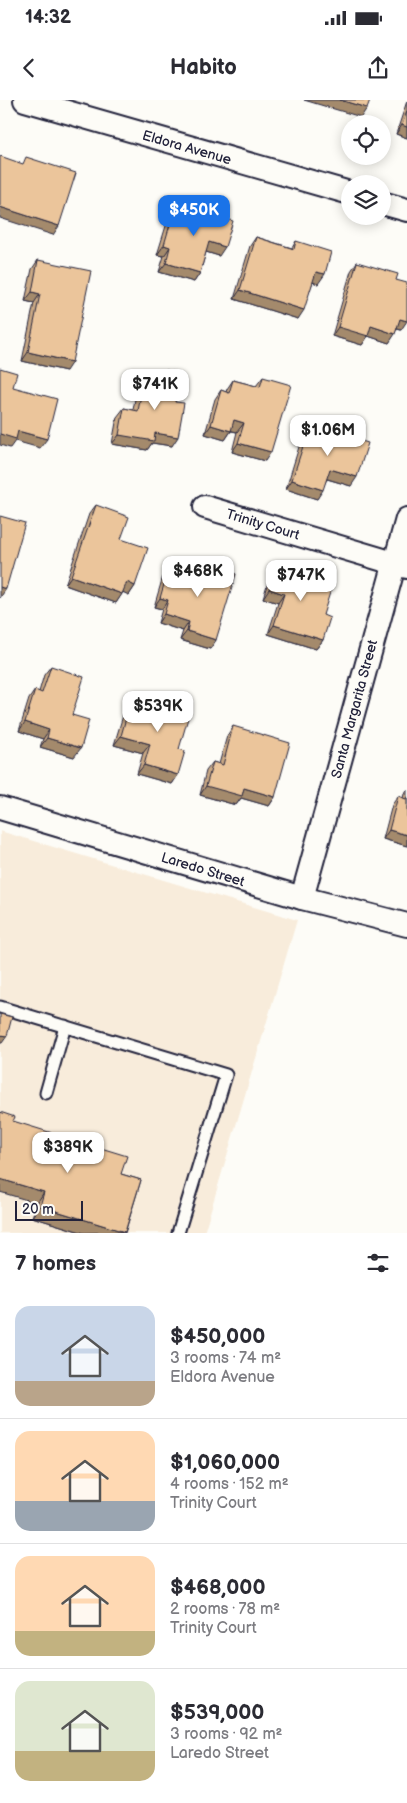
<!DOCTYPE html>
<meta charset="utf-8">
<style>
:root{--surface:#fff;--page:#f2f2f3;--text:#2b2b33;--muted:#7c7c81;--line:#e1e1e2;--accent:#1a73e8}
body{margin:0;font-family:"Balsamiq Sans",sans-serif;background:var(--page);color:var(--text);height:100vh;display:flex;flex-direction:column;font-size:19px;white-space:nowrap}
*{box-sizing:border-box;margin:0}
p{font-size:16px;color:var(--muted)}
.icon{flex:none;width:28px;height:28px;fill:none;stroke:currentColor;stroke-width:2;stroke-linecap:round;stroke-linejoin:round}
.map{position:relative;height:1133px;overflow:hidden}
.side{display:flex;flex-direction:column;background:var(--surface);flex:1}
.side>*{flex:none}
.fabs{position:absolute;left:341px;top:15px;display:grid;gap:10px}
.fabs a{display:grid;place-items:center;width:50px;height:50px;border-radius:50%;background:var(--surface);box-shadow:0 2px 12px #0003;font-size:25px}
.scale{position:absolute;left:15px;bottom:12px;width:68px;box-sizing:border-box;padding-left:5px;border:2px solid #22223b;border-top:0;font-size:14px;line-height:18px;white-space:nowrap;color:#22223b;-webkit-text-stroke:4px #fdfcf7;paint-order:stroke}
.price{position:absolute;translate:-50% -42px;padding:0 11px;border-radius:10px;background:#fff;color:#222;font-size:16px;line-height:32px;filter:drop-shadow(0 1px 2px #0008)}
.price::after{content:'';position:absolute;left:50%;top:30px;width:15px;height:11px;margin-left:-8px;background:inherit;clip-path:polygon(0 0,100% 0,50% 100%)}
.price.on{background:var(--accent);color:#fff}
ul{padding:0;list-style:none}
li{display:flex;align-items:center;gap:15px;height:125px;padding:0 15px}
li+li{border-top:1px solid var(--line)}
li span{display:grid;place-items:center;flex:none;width:140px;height:100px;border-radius:15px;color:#555}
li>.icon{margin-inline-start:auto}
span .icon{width:60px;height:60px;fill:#fffc;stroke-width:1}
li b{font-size:21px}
h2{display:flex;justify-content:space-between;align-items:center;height:60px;padding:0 15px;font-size:21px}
.status{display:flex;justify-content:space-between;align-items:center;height:35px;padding:0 25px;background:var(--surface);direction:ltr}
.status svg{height:14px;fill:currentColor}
header{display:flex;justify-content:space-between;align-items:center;height:65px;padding:0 15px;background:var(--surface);font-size:22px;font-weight:700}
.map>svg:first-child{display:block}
</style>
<div class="status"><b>14:32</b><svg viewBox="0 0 49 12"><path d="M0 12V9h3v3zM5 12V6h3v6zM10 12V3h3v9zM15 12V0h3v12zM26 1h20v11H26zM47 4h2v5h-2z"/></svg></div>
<header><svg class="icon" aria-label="back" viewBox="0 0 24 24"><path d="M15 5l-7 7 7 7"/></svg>Habito<svg class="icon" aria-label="share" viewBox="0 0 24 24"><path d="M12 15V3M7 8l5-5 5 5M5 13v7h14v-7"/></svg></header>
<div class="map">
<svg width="407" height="1133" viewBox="0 0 407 1133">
<rect width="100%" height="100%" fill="#fdfcf7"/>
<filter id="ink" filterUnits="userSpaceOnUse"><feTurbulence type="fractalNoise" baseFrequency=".02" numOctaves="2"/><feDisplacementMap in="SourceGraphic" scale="10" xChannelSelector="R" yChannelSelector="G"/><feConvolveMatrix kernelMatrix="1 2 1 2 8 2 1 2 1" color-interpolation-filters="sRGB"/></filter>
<g filter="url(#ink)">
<path fill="#f8ecdb" d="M0 731 297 820 204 1133H0Z"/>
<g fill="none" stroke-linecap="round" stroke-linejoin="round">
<g stroke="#22223b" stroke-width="15">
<g id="service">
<path d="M0 907 226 975 178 1133"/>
<path d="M46 993 65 926"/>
</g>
</g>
<g stroke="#22223b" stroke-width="26">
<g id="minor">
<path d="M25 0 350 93"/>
<path d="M382 103 407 110"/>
<path d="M205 407 407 467"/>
<path d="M0 708 302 798 407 825"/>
<path d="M302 798 407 419"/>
</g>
</g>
<use href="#service" stroke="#fdfcf7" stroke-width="11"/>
<use href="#minor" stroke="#fdfcf7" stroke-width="22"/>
</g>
<g fill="#caa985" stroke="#22223b">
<path d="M407 1V38L396 34Z"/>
<path d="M176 104 219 156 206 152 200 173 194 182 159 172 164 156 157 155 170 113Z"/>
<path d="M256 137 292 148 296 141 318 184 313 182 298 219 234 199 250 146Z"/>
<path d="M38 160 66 271 22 261 34 203 25 201 32 169Z"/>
<path d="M357 162 396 180 401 230 397 229 389 243 368 236 362 245 332 236 351 171Z"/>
<path d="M166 270 175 302 172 346 152 343 147 350 112 344 117 317 124 308 133 310 137 288 144 279 160 282V279Z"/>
<path d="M263 277 265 361 232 352 237 332 231 331 225 340 205 334 215 299 221 290 226 292 227 289 233 280 256 286Z"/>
<path d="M310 325 351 386 327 379 317 399 286 389 303 334Z"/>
<path d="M96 405 121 439 135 486 129 495 123 492 116 503 65 485 89 414Z"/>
<path d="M202 463 216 540 210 549 180 540 183 531 158 523 162 509 154 507 164 473 170 464 188 478 193 480 195 472Z"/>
<path d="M277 463 308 479 323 515V540L316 549 268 534 278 503 263 498 271 472Z"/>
<path d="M51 566 72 615 74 657 40 647 43 639 19 631 29 599 35 590 39 592 44 575Z"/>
<path d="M155 599 177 616 179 649 178 675 172 684 137 674 143 653 114 645 125 609 131 600 150 606Z"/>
<path d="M233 626 275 697 269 706 241 698 236 705 200 695 206 671 213 662 219 664 227 636Z"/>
<path d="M407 690V746L383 739 392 705 398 696 403 698 404 694Z"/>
<path d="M13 1021 121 1074 141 1080 125 1133H84L32 1117 37 1103Z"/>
</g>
<g fill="#a48a6c" stroke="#22223b">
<path d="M304 0H340L367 8 361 17Z"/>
<path d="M402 25 407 27V38L396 34Z"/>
<path d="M0 107 59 126 53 135 0 118Z"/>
<path d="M209 142 225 147 219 156 203 151Z"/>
<path d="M164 145 170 147 164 156 157 155Z"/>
<path d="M166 163 200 173 194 182 159 172Z"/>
<path d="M316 172 325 174 318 184 310 181Z"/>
<path d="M240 190 304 210 298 219 234 199Z"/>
<path d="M32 192 40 194 34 203 25 201Z"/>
<path d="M400 219 407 221 401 230 394 228Z"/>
<path d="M371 226 395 234 389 243 368 236 362 245 332 236 338 227Z"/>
<path d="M28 252 72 262 66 271 22 261Z"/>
<path d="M234 320 244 323 237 332 228 330Z"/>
<path d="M211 325 231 331 225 340 205 334Z"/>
<path d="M18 331 47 339 40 348 15 341 10 348 0 345V334Z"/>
<path d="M155 333 178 337 172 346 152 343 147 350 112 344 119 335Z"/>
<path d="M238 343 271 352 265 361 232 352Z"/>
<path d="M330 369 357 377 351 386 324 378Z"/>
<path d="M292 380 323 390 317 399 286 389Z"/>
<path d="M71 476 122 494 116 503 65 485Z"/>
<path d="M127 482 135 486 129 495 120 491Z"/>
<path d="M0 487 6 489 0 498Z"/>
<path d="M269 489 284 494 278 503 263 498Z"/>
<path d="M160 498 168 500 162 509 154 507Z"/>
<path d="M164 514 189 522 183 531 158 523Z"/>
<path d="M274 525 323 540 316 549 268 534Z"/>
<path d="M187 531 216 540 210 549 180 540Z"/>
<path d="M25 622 49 630 43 639 19 631Z"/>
<path d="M121 636 150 644 143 653 114 645Z"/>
<path d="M47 638 81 648 74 657 40 647Z"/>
<path d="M144 665 178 675 172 684 137 674Z"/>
<path d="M206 686 244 688 275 697 269 706 241 698 236 705 200 695Z"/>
<path d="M389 730 407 735V746L383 739Z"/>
<path d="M0 935 7 936 2 943H0Z"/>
<path d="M0 1079 44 1092 37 1103 0 1092Z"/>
<path d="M40 1106 125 1132 84 1133 32 1117Z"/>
</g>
<g fill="#ebc59b" stroke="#22223b">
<path d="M340 0H370L367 8Z"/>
<path d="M407 11V27L402 25Z"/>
<path d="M0 56 23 64 26 57 76 73 59 126 0 107Z"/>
<path d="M176 104 233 121 225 147 209 142 200 173 166 163 170 147 164 145Z"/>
<path d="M256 137 294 149 296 141 331 152 325 174 316 172 304 210 240 190Z"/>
<path d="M38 160 91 171 72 262 28 252 40 194 32 192Z"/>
<path d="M357 162 398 174 396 180 407 183V221L400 219 395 234 371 226 368 236 338 227Z"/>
<path d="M0 268 17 273 13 287 57 299 47 339 18 331 16 339 0 334Z"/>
<path d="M166 270 180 273 175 302 184 303 178 337 155 333 154 341 119 335 124 308 138 311 144 279 164 283Z"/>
<path d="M263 277 291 285 271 352 238 343 244 323 234 320 231 331 211 325 221 290 229 293 233 280 260 287Z"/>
<path d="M310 325 368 343 357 377 330 369 323 390 292 380Z"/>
<path d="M96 405 129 417 121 439 148 448 135 486 127 482 122 494 71 476Z"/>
<path d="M0 416 25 423 6 489 0 487Z"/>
<path d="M202 463 236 474 216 540 187 531 189 522 164 514 168 500 160 498 170 464 190 469 188 478 196 481Z"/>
<path d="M277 463 310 473 308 479 332 486 323 515 330 518 323 540 274 525 284 494 269 489Z"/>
<path d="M51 566 84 577 72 615 89 620 81 648 47 638 49 630 25 622 35 590 42 593Z"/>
<path d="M155 599 180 606 177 616 188 618 179 649 185 651 178 675 144 665 150 644 121 636 131 600 153 606Z"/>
<path d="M233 626 290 643 275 697 244 688 242 696 206 686 213 662 223 665Z"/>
<path d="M398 696 406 699 407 697V735L389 730Z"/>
<path d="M0 914 12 917 7 936 0 935Z"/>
<path d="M0 1012 15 1017 13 1021 127 1056 121 1074 141 1080 125 1132 40 1106 44 1092 0 1079Z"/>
</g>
</g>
<g text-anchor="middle" stroke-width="4.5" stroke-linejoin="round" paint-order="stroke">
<g font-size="14" fill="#22223b" stroke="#fdfcf7">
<text transform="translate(187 47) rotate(16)" y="5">Eldora Avenue</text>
<text transform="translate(263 424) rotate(17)" y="5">Trinity Court</text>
<text transform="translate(354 609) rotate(-75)" y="5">Santa Margarita Street</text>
<text transform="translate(203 769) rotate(17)" y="5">Laredo Street</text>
</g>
</g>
</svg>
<div class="fabs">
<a><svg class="icon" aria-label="locate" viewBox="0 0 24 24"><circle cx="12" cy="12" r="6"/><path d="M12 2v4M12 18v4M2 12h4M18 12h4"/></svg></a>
<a><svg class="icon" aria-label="layers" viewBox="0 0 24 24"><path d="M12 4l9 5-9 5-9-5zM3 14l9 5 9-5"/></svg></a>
</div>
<div class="scale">20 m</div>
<b class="price on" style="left:194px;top:137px">$450K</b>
<b class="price" style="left:155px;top:311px">$741K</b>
<b class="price" style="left:328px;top:357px">$1.06M</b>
<b class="price" style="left:198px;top:498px">$468K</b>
<b class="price" style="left:301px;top:502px">$747K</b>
<b class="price" style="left:158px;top:633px">$539K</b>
<b class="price" style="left:68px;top:1074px">$389K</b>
</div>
<section class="side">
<h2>7 homes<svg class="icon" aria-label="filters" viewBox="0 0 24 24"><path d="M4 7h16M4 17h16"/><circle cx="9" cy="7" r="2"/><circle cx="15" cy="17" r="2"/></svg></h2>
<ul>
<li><span style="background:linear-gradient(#c9d6e8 75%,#b9a48a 0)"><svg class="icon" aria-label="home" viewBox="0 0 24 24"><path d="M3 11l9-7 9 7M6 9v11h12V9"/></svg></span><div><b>$450,000</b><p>3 rooms · 74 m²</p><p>Eldora Avenue</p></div></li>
<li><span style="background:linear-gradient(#ffd9b3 70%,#9aa5b1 0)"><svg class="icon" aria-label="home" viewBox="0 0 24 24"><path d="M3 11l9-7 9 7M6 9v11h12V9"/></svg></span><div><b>$1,060,000</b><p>4 rooms · 152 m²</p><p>Trinity Court</p></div></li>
<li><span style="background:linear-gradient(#ffd9b3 75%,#c2b280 0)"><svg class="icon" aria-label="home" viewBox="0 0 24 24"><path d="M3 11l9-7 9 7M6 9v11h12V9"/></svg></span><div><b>$468,000</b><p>2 rooms · 78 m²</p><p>Trinity Court</p></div></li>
<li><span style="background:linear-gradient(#dfe7d0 70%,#c2b280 0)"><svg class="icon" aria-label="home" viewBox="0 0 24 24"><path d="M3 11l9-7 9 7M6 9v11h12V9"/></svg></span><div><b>$539,000</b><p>3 rooms · 92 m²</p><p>Laredo Street</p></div></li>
</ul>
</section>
